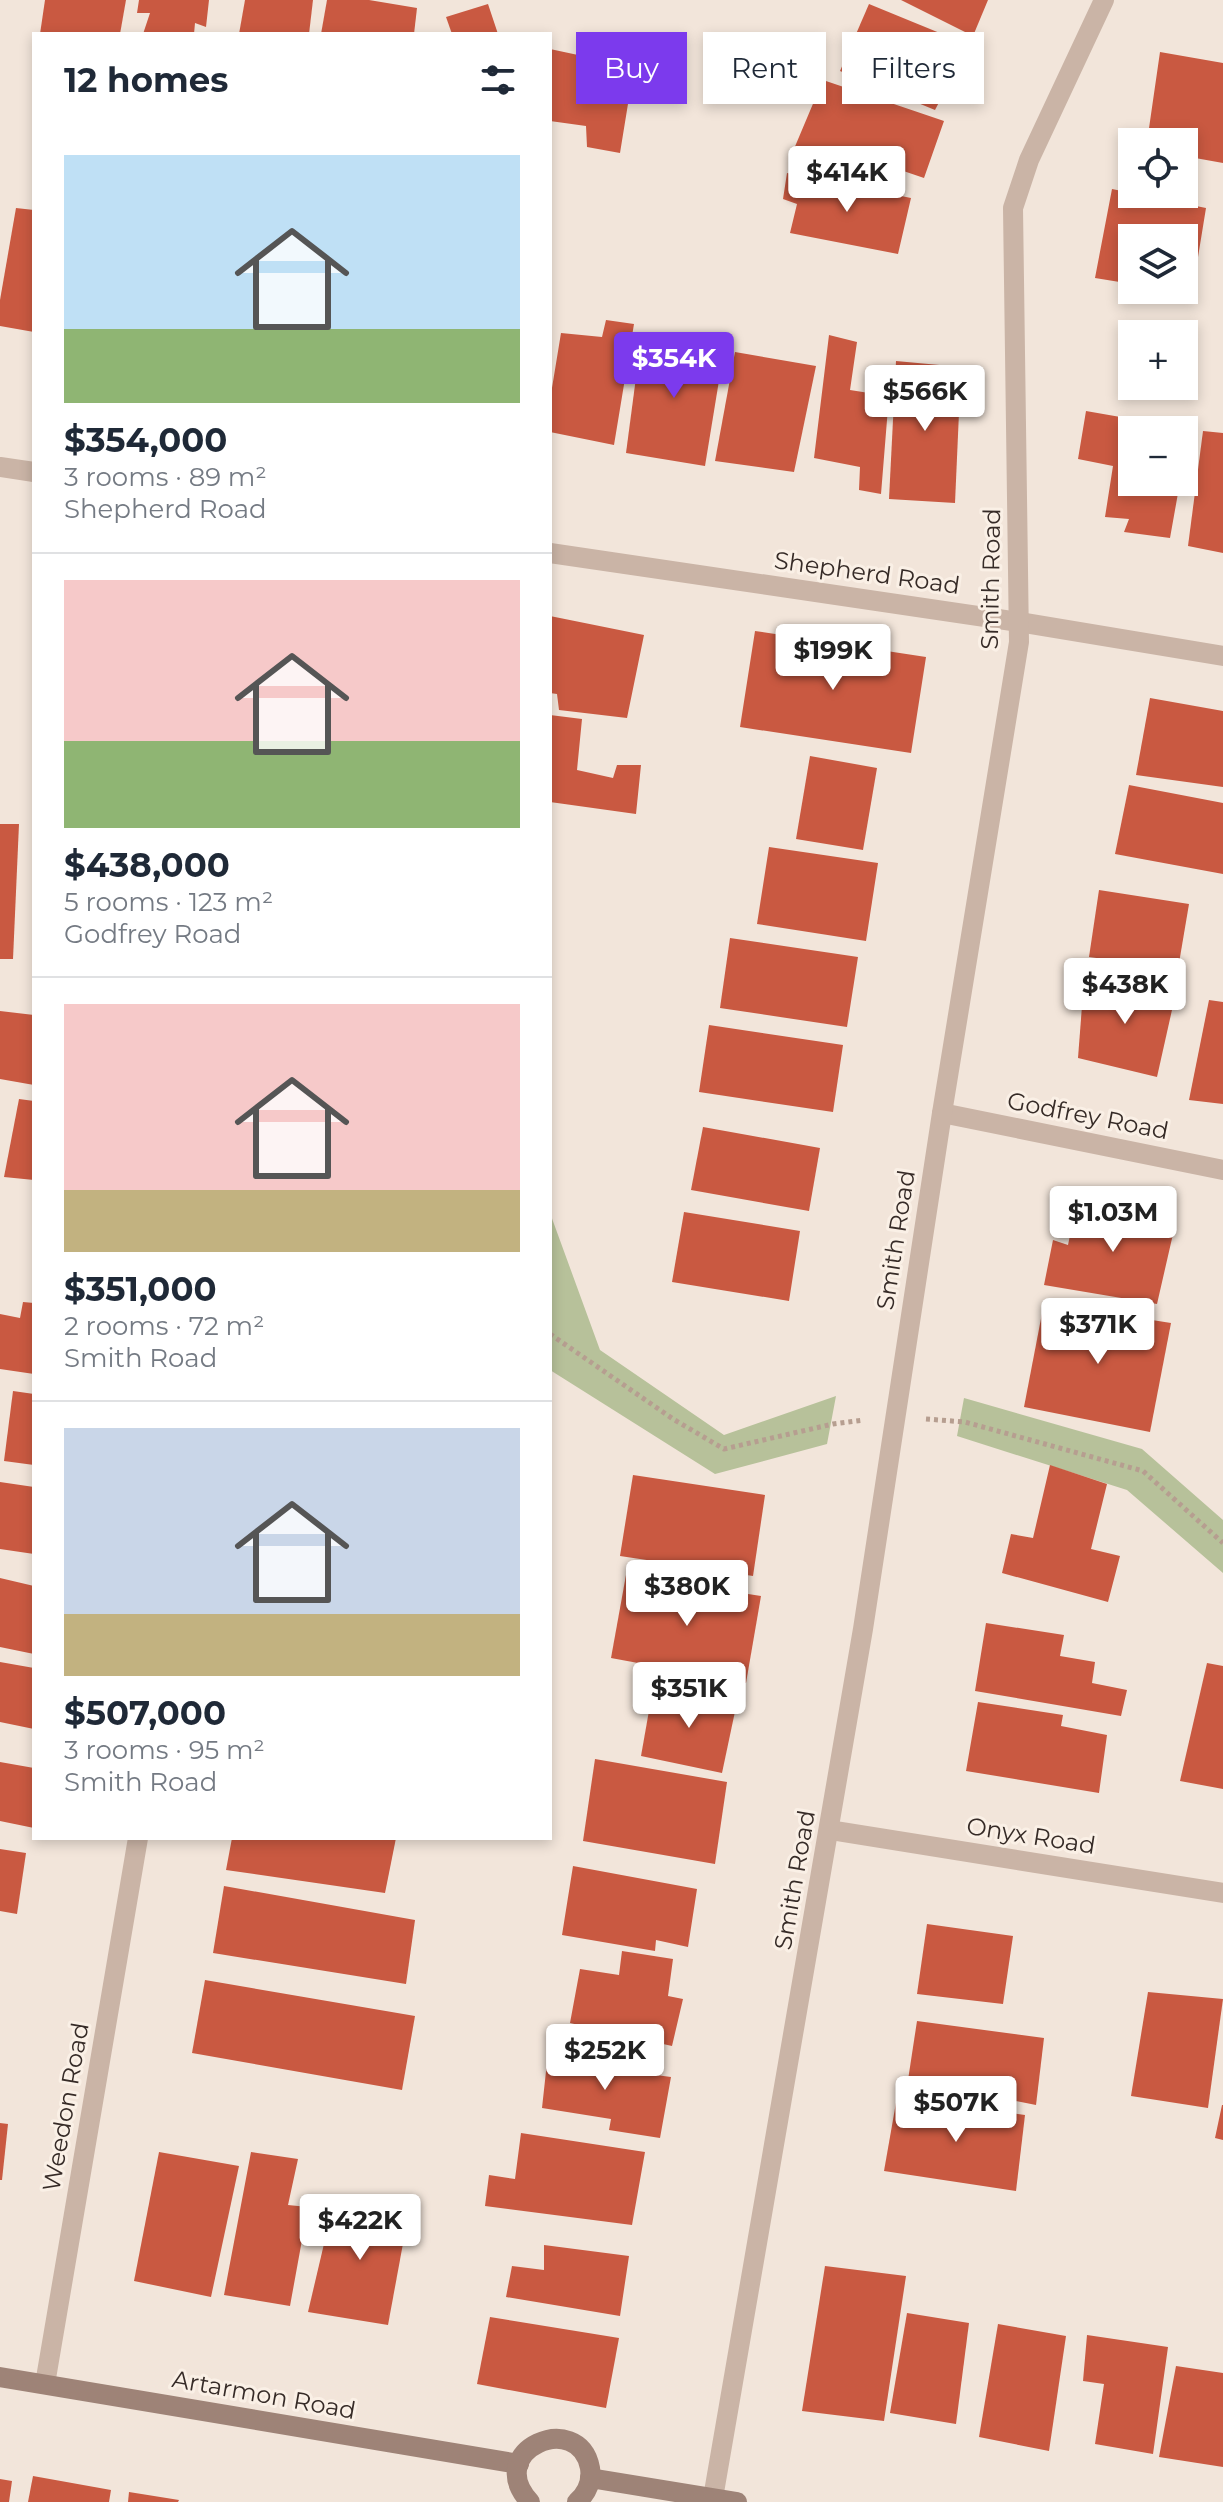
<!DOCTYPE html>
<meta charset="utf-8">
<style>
:root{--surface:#fff;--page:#f2f2f3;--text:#1f2937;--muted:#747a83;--line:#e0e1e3;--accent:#7c3aed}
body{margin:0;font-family:Montserrat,sans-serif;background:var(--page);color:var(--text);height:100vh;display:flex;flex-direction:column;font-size:30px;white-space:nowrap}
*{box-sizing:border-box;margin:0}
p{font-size:26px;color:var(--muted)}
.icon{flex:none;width:44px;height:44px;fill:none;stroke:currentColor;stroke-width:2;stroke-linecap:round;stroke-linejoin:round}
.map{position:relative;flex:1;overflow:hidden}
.panel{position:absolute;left:32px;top:32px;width:520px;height:1808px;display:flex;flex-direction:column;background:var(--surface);border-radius:0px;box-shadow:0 4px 12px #0003}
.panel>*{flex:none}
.hud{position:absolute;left:576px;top:32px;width:526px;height:72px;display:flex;gap:16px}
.tools{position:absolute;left:1118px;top:128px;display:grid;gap:16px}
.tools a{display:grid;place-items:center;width:80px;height:80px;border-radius:0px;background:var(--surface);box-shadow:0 4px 12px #0003;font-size:40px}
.price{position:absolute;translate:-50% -68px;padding:0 18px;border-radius:8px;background:#fff;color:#222;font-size:26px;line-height:52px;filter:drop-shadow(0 2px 4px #0008)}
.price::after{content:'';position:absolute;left:50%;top:48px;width:24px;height:18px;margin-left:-12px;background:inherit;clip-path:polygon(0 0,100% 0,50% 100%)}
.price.on{background:var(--accent);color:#fff}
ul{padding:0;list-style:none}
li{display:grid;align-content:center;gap:16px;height:424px;padding:0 32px}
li+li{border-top:2px solid var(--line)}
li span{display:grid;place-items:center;height:248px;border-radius:0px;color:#555}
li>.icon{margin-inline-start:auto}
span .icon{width:144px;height:144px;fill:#fffc;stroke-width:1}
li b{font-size:34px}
h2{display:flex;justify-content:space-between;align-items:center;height:96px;padding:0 32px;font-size:34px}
.pill{padding:0 28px;border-radius:0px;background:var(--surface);box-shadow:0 4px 12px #0003;font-size:28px;line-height:72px}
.pill.on{background:var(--accent);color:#fff}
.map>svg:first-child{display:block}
</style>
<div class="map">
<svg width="1223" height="2502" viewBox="0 0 1223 2502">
<rect width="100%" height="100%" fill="#f2e5da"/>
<g fill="#b7c19a">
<path d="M550 1213 600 1350 724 1435 836 1396 827 1444 715 1474 550 1370Z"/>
<path d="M964 1398 1142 1449 1223 1520V1573L1127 1490 957 1436Z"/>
</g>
<g fill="#c95941">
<path d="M45 0H126L120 34H40Z"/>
<path d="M139 0H209L206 27 195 23 194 34H143L150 13H137Z"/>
<path d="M245 0H313L309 34H239Z"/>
<path d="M327 0H369L417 8 414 34H321Z"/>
<path d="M901 0H988L973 36Z"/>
<path d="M488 4 498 34H452L446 17Z"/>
<path d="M869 4 969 45 935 110 840 71Z"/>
<path d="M550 49 634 67 620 153 587 147 586 126 550 121Z"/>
<path d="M1160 52 1223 63V163L1184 156V142H1147Z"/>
<path d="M823 80 944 121 924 178 874 161 864 180 791 156Z"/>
<path d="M787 173 911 198 898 254 790 233 797 204 783 199Z"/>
<path d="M1112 189 1206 208 1192 294 1178 292 1184 290V238H1132V284L1095 278Z"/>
<path d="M16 208 34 210V332L0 326V300Z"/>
<path d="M606 320 634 324 614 445 550 432V400L561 333 602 337Z"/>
<path d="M642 332 724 350 705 466 626 453Z"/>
<path d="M829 335 857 342 850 390 869 393 872 382 890 383 881 494 859 490 860 467 814 458Z"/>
<path d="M735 352 816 366 794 472 715 461Z"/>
<path d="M896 361 961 367 955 503 889 499Z"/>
<path d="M1086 411 1189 429 1186 448 1184 430H1132V482H1180L1170 538 1124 532 1129 519 1105 517 1113 466 1078 459Z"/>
<path d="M1203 431 1223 433V553L1188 546Z"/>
<path d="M550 616 644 635 627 718 559 710 557 694 550 693Z"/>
<path d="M755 631 926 657 911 753 740 727Z"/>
<path d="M1150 698 1223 711V787L1136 775Z"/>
<path d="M550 715 582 719 577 770 613 778 617 765H641L636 814 550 802Z"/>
<path d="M810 756 877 768 863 850 796 839Z"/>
<path d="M1129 785 1223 803V874L1115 854Z"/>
<path d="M0 824H19L13 959H0Z"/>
<path d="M769 847 878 863 866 941 757 924Z"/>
<path d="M1099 890 1189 904 1178 969 1089 957Z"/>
<path d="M730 938 858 957 847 1027 720 1008Z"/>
<path d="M1084 980 1176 992 1157 1077 1078 1058Z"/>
<path d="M1209 1000 1223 1002V1104L1189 1100Z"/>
<path d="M0 1011 34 1015V1085L0 1079Z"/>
<path d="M709 1025 843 1045 833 1112 699 1092Z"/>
<path d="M19 1099 34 1101V1180L4 1177Z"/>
<path d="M703 1127 820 1148 809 1211 691 1190Z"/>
<path d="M1077 1201 1176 1221 1157 1304 1044 1285 1053 1240 1068 1245Z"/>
<path d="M684 1212 800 1231 789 1301 672 1282Z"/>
<path d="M23 1302 34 1303V1374L0 1369V1314L20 1318Z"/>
<path d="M1044 1303 1171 1323 1150 1432 1024 1407Z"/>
<path d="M13 1391 34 1394V1465L4 1461Z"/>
<path d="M1050 1465 1107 1484 1091 1549 1120 1556 1108 1602 1002 1573 1011 1534 1033 1538Z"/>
<path d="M633 1475 765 1495 753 1576 620 1556Z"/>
<path d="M0 1482 34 1487V1554L0 1549Z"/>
<path d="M626 1575 761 1596 746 1683 611 1658Z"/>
<path d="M0 1578 34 1586V1654L0 1647Z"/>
<path d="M986 1623 1064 1635 1060 1656 1095 1662 1092 1683 1127 1690 1121 1716 975 1691Z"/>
<path d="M0 1662 34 1668V1729L0 1722Z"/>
<path d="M1207 1663 1223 1666V1789L1180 1781Z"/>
<path d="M653 1688 737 1702 722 1773 641 1756Z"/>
<path d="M978 1702 1063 1715 1061 1726 1107 1735 1099 1793 966 1771Z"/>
<path d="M595 1759 727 1782 715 1864 583 1841Z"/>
<path d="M0 1762 34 1768V1828L0 1821Z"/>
<path d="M232 1838H396L385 1893 226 1870Z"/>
<path d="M0 1849 26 1853 17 1914 0 1911Z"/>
<path d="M573 1866 697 1889 688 1947 656 1940 655 1951 562 1935Z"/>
<path d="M224 1886 415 1920 406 1984 213 1953Z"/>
<path d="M927 1924 1013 1936 1003 2004 917 1994Z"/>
<path d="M622 1951 673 1959 668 1996 683 1999 672 2046 570 2023 580 1969 619 1975Z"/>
<path d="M205 1980 415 2016 402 2090 192 2053Z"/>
<path d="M1148 1992 1223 1999 1208 2108 1131 2096Z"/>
<path d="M917 2021 1044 2038 1036 2105 908 2080Z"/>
<path d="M549 2044 595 2052 596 2067 671 2077 660 2138 609 2130 611 2119 542 2108Z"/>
<path d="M897 2097 1025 2115 1016 2191 884 2171Z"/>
<path d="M1222 2105H1223V2140L1215 2138Z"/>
<path d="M0 2123 8 2124 2 2180H0Z"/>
<path d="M521 2133 645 2152 632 2225 485 2206 489 2175 515 2179Z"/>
<path d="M159 2152 239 2166 211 2297 134 2281Z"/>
<path d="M251 2152 298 2159 288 2205 308 2207 290 2306 224 2295Z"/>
<path d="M335 2197 409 2211 388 2325 308 2312Z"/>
<path d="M544 2245 629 2256 620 2316 506 2297 512 2266 544 2270Z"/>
<path d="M825 2266 906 2276 884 2421 802 2411Z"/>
<path d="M907 2313 969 2323 956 2424 890 2413Z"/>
<path d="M490 2317 619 2338 606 2408 477 2384Z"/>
<path d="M998 2324 1066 2336 1049 2451 979 2437Z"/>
<path d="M1087 2335 1168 2347 1153 2454 1095 2444 1104 2384 1083 2381Z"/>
<path d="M1176 2366 1223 2373V2467L1159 2457Z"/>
<path d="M33 2476 111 2490 109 2502H28Z"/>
<path d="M0 2479 12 2481 9 2502H0Z"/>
<path d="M129 2492 179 2500 178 2502H128Z"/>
</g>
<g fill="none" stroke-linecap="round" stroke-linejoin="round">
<g stroke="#b69e90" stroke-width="5" stroke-dasharray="4 4" stroke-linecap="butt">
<path d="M550 1334 673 1419 724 1449 833 1424 864 1420"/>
<path d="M926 1419 965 1422 1143 1471 1223 1543"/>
</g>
<g stroke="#cab4a6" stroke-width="20">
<path d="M0 467 34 472"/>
<path d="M550 553 1019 622 1223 656"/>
<path d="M942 1113 1223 1170"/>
<path d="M830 1830 1223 1893"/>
<path d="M45 2384 138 1838"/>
<path d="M713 2498 863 1629 942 1113 1019 642 1013 208 1029 160 1104 0"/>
</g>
<g stroke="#9e8377" stroke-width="20">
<path d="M0 2377 519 2464"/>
<path d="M590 2478 737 2502"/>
<path d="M530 2502C482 2450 579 2409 590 2468 592 2482 587 2493 577 2502"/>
</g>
</g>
<g text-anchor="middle" stroke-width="6" stroke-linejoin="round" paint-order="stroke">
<g font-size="24" fill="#362b27" stroke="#faf0e6">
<text transform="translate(867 573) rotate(8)" y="8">Shepherd Road</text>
<text transform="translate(991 579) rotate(-89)" y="8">Smith Road</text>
<text transform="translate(1088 1116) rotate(11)" y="8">Godfrey Road</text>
<text transform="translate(896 1240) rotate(-81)" y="8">Smith Road</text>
<text transform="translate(1031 1836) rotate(9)" y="8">Onyx Road</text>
<text transform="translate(795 1880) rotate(-80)" y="8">Smith Road</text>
<text transform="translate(66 2107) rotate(-80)" y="8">Weedon Road</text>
<text transform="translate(264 2395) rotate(10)" y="8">Artarmon Road</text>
</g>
</g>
</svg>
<div class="tools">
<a><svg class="icon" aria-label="locate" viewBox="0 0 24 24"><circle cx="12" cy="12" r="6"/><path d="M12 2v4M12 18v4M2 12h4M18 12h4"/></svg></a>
<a><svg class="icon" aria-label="layers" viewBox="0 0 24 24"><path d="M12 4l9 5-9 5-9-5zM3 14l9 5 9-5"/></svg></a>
<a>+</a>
<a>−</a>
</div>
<b class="price" style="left:847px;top:214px">$414K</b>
<b class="price on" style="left:674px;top:400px">$354K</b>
<b class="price" style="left:925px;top:433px">$566K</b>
<b class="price" style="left:833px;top:692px">$199K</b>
<b class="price" style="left:1125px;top:1026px">$438K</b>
<b class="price" style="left:1113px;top:1254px">$1.03M</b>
<b class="price" style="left:1098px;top:1366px">$371K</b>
<b class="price" style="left:687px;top:1628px">$380K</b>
<b class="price" style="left:689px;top:1730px">$351K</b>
<b class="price" style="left:605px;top:2092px">$252K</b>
<b class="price" style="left:956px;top:2144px">$507K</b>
<b class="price" style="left:360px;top:2262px">$422K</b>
<div class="hud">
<a class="pill on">Buy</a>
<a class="pill">Rent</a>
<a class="pill">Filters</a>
</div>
<section class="panel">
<h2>12 homes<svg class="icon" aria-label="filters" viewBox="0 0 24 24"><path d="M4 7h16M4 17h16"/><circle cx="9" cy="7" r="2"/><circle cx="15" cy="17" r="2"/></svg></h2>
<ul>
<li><span style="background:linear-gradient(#bfe0f5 70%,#8fb573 0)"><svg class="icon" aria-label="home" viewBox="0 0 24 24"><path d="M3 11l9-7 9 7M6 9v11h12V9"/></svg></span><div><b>$354,000</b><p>3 rooms · 89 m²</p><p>Shepherd Road</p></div></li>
<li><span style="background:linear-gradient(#f6c9c9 65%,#8fb573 0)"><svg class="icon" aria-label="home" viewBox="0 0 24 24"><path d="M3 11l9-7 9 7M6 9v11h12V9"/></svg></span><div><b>$438,000</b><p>5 rooms · 123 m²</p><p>Godfrey Road</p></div></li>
<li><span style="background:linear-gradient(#f6c9c9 75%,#c2b280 0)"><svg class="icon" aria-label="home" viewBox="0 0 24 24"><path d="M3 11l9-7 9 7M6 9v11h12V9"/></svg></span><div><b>$351,000</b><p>2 rooms · 72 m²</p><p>Smith Road</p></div></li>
<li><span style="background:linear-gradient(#c9d6e8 75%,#c2b280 0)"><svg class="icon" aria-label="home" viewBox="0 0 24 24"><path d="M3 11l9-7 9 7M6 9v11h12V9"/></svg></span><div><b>$507,000</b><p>3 rooms · 95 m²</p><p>Smith Road</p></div></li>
</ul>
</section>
</div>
